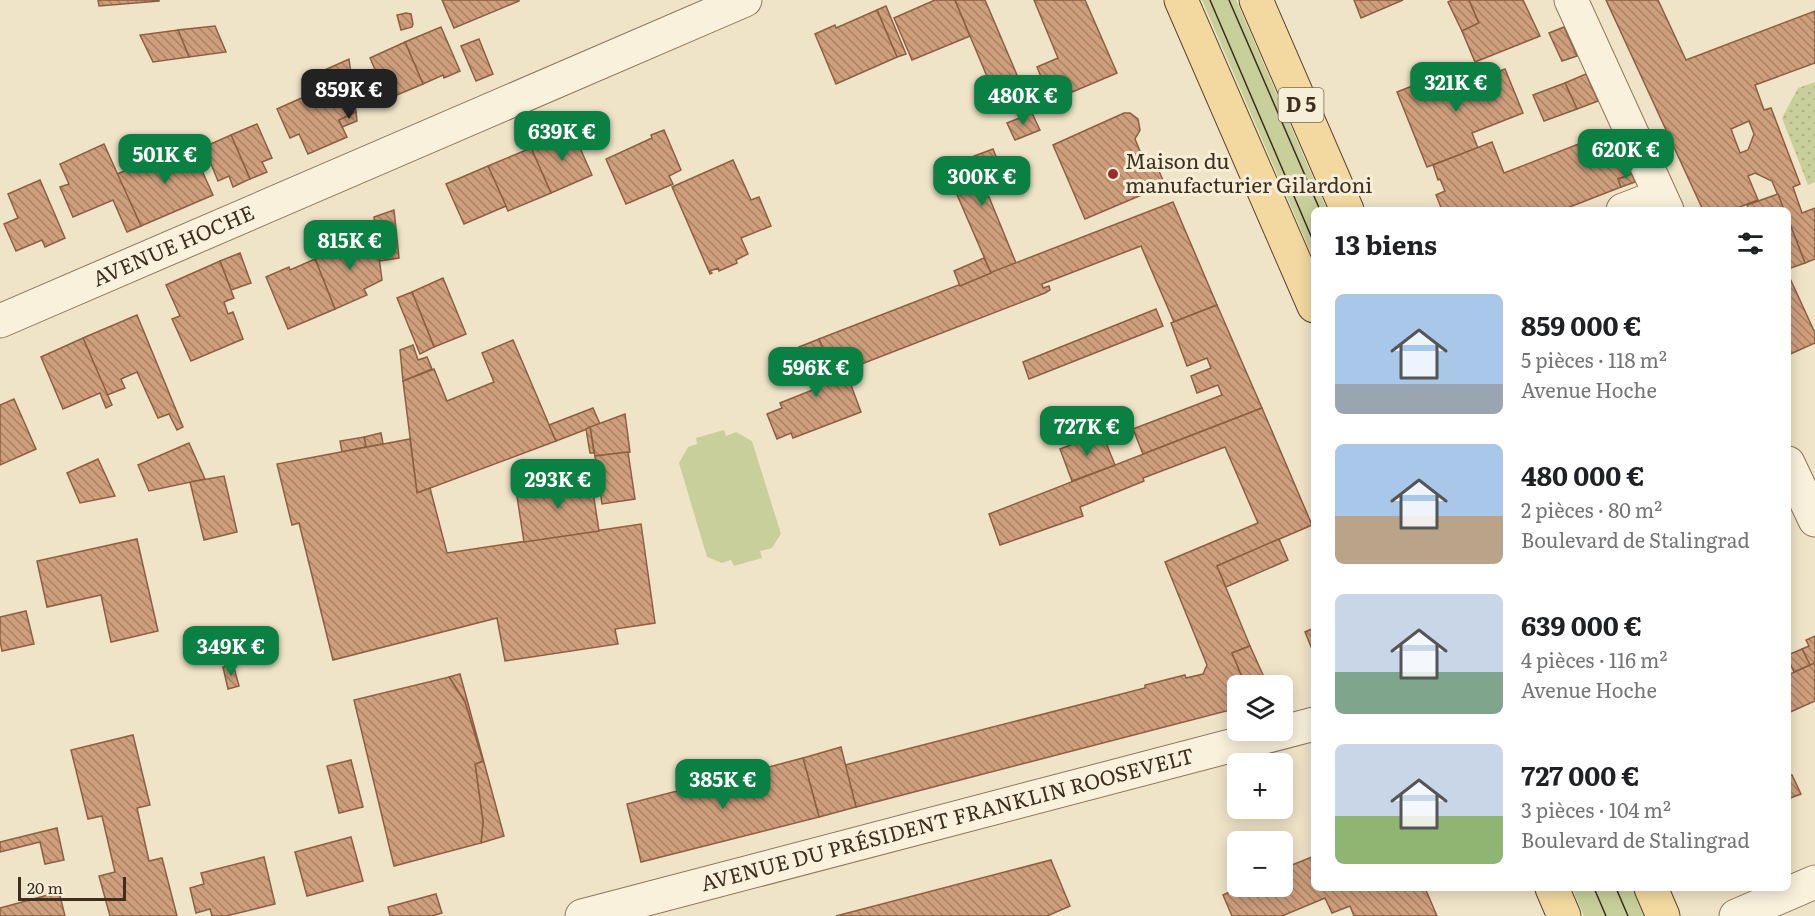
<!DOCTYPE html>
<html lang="fr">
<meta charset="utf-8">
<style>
:root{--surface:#fff;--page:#f2f2f2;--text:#202124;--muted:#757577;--accent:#0b8043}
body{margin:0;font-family:Literata,serif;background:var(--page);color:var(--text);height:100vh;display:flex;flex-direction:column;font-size:22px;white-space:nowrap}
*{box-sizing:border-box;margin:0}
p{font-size:20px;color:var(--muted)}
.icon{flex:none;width:33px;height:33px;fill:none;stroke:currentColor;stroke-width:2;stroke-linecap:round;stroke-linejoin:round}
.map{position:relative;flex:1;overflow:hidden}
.drawer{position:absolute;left:1311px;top:207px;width:480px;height:684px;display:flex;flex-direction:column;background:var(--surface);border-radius:9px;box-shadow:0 3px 15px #0003}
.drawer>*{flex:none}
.tools{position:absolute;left:1227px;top:675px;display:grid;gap:12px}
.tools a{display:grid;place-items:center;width:66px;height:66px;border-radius:9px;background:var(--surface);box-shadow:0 3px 15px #0003;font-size:30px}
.scale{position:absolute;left:18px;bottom:15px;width:108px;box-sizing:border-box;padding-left:6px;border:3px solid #3d2e20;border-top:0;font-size:16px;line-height:21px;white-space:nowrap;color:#3d2e20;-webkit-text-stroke:4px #f7eed8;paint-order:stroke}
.price{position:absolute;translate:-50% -51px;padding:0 14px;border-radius:12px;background:var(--accent);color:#fff;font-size:20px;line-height:39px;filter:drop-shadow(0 2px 3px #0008)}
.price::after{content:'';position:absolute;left:50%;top:36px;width:18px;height:14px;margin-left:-9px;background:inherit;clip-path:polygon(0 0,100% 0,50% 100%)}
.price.current{background:#222;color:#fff}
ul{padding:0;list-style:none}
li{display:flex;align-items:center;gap:18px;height:150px;padding:0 24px}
li span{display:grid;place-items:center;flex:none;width:168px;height:120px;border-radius:9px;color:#555}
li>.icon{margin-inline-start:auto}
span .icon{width:72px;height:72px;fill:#fffc;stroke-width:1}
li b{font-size:26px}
h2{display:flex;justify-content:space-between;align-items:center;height:72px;padding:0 24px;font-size:26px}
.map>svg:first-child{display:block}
</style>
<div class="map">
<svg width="1815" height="916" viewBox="0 0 1815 916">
<defs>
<pattern id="park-dots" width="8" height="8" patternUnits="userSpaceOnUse" patternTransform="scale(1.5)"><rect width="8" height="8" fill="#c9cf9b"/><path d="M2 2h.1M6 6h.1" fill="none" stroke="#aeb285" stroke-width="1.8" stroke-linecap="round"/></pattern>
<pattern id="building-back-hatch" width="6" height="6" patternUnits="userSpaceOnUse" patternTransform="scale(1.5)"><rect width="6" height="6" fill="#cf9f7d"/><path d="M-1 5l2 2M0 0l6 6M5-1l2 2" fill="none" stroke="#a98266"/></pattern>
</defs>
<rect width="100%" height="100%" fill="#f0e4c8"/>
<g fill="#c9cf9b">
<path d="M1202 0H1236L1327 210H1314V260Z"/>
<path d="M724 430 726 436 736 432 752 441 781 534 772 548 760 551 762 558 734 566 731 560 722 563 707 557 679 463 688 447 697 444 696 438Z"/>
<path d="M1572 888H1634L1646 916H1584Z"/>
</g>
<path fill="url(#park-dots)" d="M1815 82V182L1808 185 1782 118 1798 88Z"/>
<g fill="url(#building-back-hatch)" stroke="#8d5f41" stroke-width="1.5" fill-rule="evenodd">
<path d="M98 0H159V1L99 6Z"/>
<path d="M442 0H519V1L454 28Z"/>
<path d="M935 0H955L970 36 912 60 894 18Z"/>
<path d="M955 0H985L1017 75 991 86Z"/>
<path d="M1034 0H1085L1117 73 1051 101 1037 67 1058 58Z"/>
<path d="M1354 0H1403L1361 18Z"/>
<path d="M1452 0H1469L1479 23 1462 31 1448 2Z"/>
<path d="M1469 0H1523L1540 36 1475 62 1462 31 1479 23Z"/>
<path d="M1606 0H1658L1686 60 1815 11V63L1755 85 1764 110 1771 108 1800 184 1793 187 1802 213 1815 208V259L1805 263 1788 219V210H1784L1772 181 1755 173 1748 176 1758 200 1732 210H1703ZM1749 121 1754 134 1748 150 1740 153 1731 129Z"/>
<path d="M886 6 906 54 897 57 877 10Z"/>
<path d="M877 10 897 57 836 84 815 34 835 25 836 28Z"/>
<path d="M406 13 411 14 413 24 412 27 401 30 397 15Z"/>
<path d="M215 26 226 52 189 57 178 30Z"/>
<path d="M441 27 460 71 444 78 443 75 423 84 405 42Z"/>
<path d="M1564 27 1577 56 1562 61 1549 33Z"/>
<path d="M178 30 189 57 153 62 140 35Z"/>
<path d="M479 39 493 74 476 81 461 46Z"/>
<path d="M405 42 423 84 385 100 379 88 382 86 370 58Z"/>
<path d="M349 59 356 112 339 120 347 137 308 154 299 134 290 138 277 109 324 88 318 73Z"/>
<path d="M1505 69 1523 113 1472 133 1478 148 1427 167 1397 92 1448 72 1455 88Z"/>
<path d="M1586 74 1598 101 1577 109 1565 83Z"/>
<path d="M1007 80 1014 95 998 101 991 86Z"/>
<path d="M1565 83 1577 109 1544 121 1533 95Z"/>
<path d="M994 92 999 103 991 107 986 95Z"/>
<path d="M356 112 357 121 342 127 339 120Z"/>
<path d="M1032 113 1040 130 1015 140 1007 123Z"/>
<path d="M1124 113H1130L1138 119 1140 130 1135 139 1144 161 1153 157 1165 185 1085 219 1053 145Z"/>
<path d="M257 124 272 158 262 162 267 172 250 179 231 135Z"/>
<path d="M572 130 592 175 551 193 531 148Z"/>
<path d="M664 130 681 170 669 176 673 184 626 204 606 159 652 138 651 135Z"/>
<path d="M1612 131 1632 174 1618 179 1621 187 1562 210H1442L1436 195 1445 191 1440 179 1438 180 1433 165 1492 142 1504 173Z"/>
<path d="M231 135 250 179 233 187 229 176 218 181 204 147Z"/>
<path d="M189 142 213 195 141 226 117 174 149 161 152 169 162 164 159 156Z"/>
<path d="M104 144 141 226 127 232 113 200 73 217 60 187 69 184 60 164Z"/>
<path d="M531 148 551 193 508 211 488 166Z"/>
<path d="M993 149 999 164V168L994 176 981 181 988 197H989L1016 263 991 273 945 167Z"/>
<path d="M733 160 751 200 759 197 771 226 741 238 748 254 736 260 737 263 719 271 718 268 710 271 712 273 710 274 672 187Z"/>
<path d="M488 166 506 206 464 224 446 184Z"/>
<path d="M1632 174 1635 182 1621 187 1618 179Z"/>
<path d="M40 180 65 238 45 247 42 240 16 251 4 224 18 218 8 194Z"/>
<path d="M1778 194 1784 210H1749L1747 205Z"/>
<path d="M1173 202 1217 305 1174 322 1141 246 1042 284 1043 288 1049 286 1050 290 1045 293 833 375 819 339Z"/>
<path d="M394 210 399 258 380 261 374 217Z"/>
<path d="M1788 219 1805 263 1788 269Z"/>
<path d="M376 235 382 280 364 289 367 295 335 309 315 259 322 257 321 254 345 244 346 248Z"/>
<path d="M240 253 251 283 231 290 220 261Z"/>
<path d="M984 258 991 273 960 286 954 271Z"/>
<path d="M315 259 335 309 288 329 266 277 289 267 290 270Z"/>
<path d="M220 261 234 298 224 302 228 314 233 312 243 339 191 361 172 319 180 316 166 285Z"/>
<path d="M1788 274 1815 333V343L1788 355Z"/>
<path d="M443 278 466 334 434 347 412 292Z"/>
<path d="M412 292 434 347 420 354 397 298Z"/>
<path d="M1217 305 1262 408 1143 454 1133 429 1222 395 1218 385 1197 393 1191 376 1211 368 1207 358 1187 366 1171 323Z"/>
<path d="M1156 309 1163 326 1029 379 1023 362Z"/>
<path d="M137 315 183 427 177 430 169 414 158 418 137 372 121 379 125 388 107 395 83 338Z"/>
<path d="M83 338 112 405 106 408 100 393 63 409 41 357Z"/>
<path d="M819 339 833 375 843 371 846 378 848 377 861 412 793 438 791 433 777 439 767 414 782 408 780 403 815 389 799 347Z"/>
<path d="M513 340 556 441 417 493 403 381 434 369 447 401 494 382 482 353Z"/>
<path d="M413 345 418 360 427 357 432 369 403 381 400 350Z"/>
<path d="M14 399 36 449 0 465V405Z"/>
<path d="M593 408 600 424 556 441 549 425Z"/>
<path d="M1262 408 1312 525 1217 566 1250 646 1232 653 1246 686H1238V708L856 807 845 765 1145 688V685L1185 675 1186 678 1203 674 1207 665 1165 562 1258 523 1225 447 1143 478 1144 481 1080 507 1083 516 1000 545 989 514Z"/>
<path d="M625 414 630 452 595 456 590 427Z"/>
<path d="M590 427 594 453H590L586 429Z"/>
<path d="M381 433 383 444 366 447 364 437Z"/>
<path d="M1102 433 1115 465 1072 481 1060 449Z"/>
<path d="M364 437 366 447 342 452 340 441Z"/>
<path d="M410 439 417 493 430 488 447 553 641 524 655 623 615 629 618 644 505 661 497 618 333 660 299 523 292 525 277 464Z"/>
<path d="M189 443 205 479 149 491 138 465Z"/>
<path d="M628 452 635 499 602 504 595 456Z"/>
<path d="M98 459 115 496 80 503 67 473Z"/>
<path d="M224 476 237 532 204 540 190 482Z"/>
<path d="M591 479 599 531 524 542 516 490Z"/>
<path d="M137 539 158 631 111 642 101 595 47 607 37 561Z"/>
<path d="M1279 539 1288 560 1226 587 1217 566Z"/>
<path d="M26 611 34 644 2 651 0 641V617Z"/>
<path d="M1314 628V654L1305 632Z"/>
<path d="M1815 636V663L1810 665 1802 649 1809 646 1806 640Z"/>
<path d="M1250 646 1268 686H1246L1232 653Z"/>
<path d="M1802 649 1810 665 1794 672 1788 659V655Z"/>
<path d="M1815 663V701L1788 713V675Z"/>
<path d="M233 664 239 686 228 689 223 667Z"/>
<path d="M460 674 504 836 481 843 483 822 475 764 483 761 465 702 449 677Z"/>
<path d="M449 677 465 702 483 761 475 764 483 822 481 843 394 866 354 700Z"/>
<path d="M133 735 150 805 137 808 149 861 162 858 177 916H110L99 876 115 872 102 816 88 819 71 750Z"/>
<path d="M841 747 856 807 819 817 803 758Z"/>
<path d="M803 758 819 817 641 862 627 804Z"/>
<path d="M351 760 363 807 339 813 327 766Z"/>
<path d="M1792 775 1801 794 1788 799V776Z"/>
<path d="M57 828 64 860 45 864 40 842 0 852V842Z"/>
<path d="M351 837 363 881 307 896 295 852Z"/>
<path d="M1314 856V888H1389L1390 890 1394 888H1425L1437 916H1354L1350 906 1332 913 1325 898 1282 916H1232L1223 895 1243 886H1282V869Z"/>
<path d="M264 857 275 904 226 916H212L210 909 196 913 190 888 204 884 201 873Z"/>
<path d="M1051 860 1070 906 1047 916H836Z"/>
<path d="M59 892 65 916H0V908Z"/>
<path d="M436 894 442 913 432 916H390L388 907Z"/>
</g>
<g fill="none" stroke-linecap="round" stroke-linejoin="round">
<g stroke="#8d765c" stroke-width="35">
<g id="minor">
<path d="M1571 0 1667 210"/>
<path d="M1623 210 1660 196"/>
<path id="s1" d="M0 321 745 0"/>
<path d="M1788 463 1815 520"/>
<path id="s2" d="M582 916 1314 724"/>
<path d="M1736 916 1815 882"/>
</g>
</g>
<g stroke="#5b4430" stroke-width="35">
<g id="major">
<path d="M1181 0 1314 306"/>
<path d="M1256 0 1347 210"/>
<path d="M1552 888 1564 916"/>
<path d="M1651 888 1663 916"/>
</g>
</g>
<use href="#minor" stroke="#faf1dc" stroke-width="33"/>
<use href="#major" stroke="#f3d9a0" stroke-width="33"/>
<g stroke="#3d2e20" stroke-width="1.5">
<path d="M1210 0 1314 243"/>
<path d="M1229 0 1320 210"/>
<path d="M1594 888 1606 916"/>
<path d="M1616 888 1628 916"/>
</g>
</g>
<circle fill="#9e2a2b" stroke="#f7eed8" stroke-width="2" cx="1113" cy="174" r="6"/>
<g text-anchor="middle" stroke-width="6" stroke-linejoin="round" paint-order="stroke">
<rect fill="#f7eed8" stroke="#756857" stroke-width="1.5" x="1278.5" y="88" width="45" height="34" rx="4.5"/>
<g font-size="20" font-weight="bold" fill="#3d2e20">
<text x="1301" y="112">D 5</text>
</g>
<g font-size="21" fill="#3d2e20" stroke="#f7eed8" text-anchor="start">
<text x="1125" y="169">Maison du<tspan x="1125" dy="24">manufacturier Gilardoni</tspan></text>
</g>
<g font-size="21" fill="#3d2e20" stroke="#f7eed8">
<text dy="7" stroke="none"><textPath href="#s1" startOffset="189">AVENUE HOCHE</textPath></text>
<text dy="7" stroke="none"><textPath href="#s2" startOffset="378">AVENUE DU PRÉSIDENT FRANKLIN ROOSEVELT</textPath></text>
</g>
</g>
</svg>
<div class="tools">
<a><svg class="icon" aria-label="layers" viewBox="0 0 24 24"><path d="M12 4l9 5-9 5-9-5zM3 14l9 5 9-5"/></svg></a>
<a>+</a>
<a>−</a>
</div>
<div class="scale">20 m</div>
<b class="price" style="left:1456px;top:113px">321K €</b>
<b class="price current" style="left:349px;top:120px">859K €</b>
<b class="price" style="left:1023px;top:126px">480K €</b>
<b class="price" style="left:562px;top:162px">639K €</b>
<b class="price" style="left:1626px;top:180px">620K €</b>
<b class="price" style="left:165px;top:185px">501K €</b>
<b class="price" style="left:982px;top:207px">300K €</b>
<b class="price" style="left:350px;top:271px">815K €</b>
<b class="price" style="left:816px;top:398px">596K €</b>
<b class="price" style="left:1087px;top:457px">727K €</b>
<b class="price" style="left:558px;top:510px">293K €</b>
<b class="price" style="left:231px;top:677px">349K €</b>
<b class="price" style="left:723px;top:810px">385K €</b>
<section class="drawer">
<h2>13 biens<svg class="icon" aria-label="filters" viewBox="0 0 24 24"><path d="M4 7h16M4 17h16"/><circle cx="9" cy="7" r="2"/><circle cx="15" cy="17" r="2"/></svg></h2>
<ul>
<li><span style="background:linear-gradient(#a9c7e8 75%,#9aa5b1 0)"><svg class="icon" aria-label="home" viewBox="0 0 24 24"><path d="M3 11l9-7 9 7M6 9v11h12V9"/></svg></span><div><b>859 000 €</b><p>5 pièces · 118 m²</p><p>Avenue Hoche</p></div></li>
<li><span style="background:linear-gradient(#a9c7e8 60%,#b9a48a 0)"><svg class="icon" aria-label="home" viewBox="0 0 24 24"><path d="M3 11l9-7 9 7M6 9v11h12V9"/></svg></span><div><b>480 000 €</b><p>2 pièces · 80 m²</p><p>Boulevard de Stalingrad</p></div></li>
<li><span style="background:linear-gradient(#c9d6e8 65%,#7fa58c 0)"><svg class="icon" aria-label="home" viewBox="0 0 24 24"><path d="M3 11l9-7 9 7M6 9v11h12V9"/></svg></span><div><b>639 000 €</b><p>4 pièces · 116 m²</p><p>Avenue Hoche</p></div></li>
<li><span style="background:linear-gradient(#c9d6e8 60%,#8fb573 0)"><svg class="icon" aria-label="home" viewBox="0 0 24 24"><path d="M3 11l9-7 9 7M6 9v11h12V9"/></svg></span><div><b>727 000 €</b><p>3 pièces · 104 m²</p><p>Boulevard de Stalingrad</p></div></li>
</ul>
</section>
</div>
